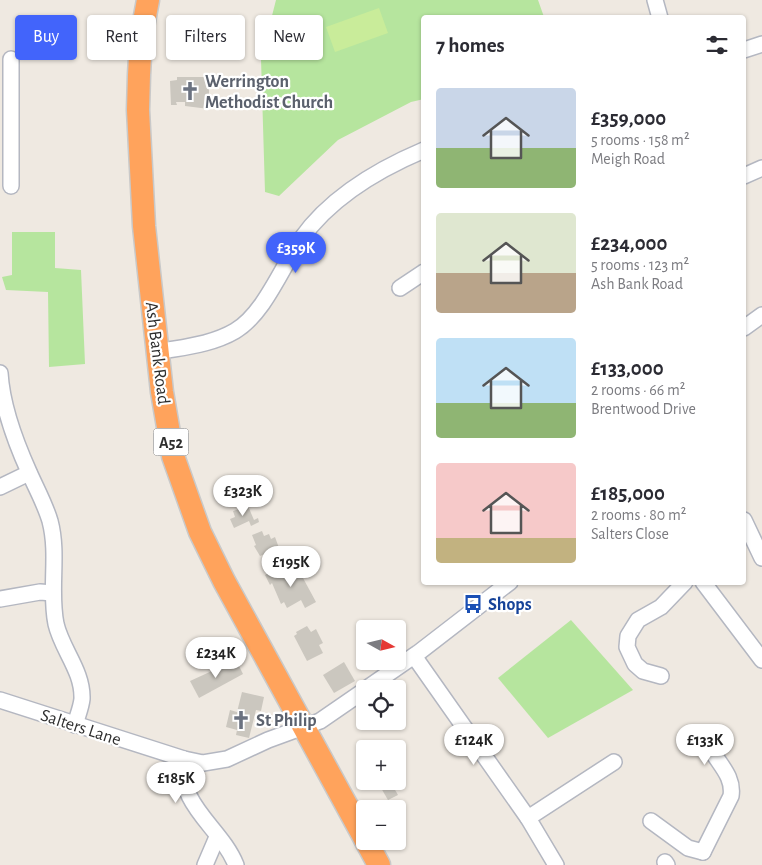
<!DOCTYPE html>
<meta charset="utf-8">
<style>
:root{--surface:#fff;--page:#f2f2f3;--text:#2b2b33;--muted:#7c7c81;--accent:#4264fb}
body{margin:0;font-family:"Alegreya Sans",sans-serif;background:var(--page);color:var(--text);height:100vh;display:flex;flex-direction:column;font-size:19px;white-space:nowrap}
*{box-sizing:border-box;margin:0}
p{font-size:16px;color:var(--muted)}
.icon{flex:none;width:28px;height:28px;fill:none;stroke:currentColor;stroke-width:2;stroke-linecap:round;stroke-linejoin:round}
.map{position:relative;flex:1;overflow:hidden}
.side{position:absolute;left:421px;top:15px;width:325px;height:570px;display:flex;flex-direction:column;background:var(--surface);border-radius:5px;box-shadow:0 1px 4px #0004}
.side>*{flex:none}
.hud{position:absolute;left:15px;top:15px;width:331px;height:45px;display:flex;gap:10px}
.needle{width:32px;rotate:98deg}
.tools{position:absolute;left:356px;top:620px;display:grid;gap:10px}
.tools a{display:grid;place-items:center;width:50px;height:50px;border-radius:5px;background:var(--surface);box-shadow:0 1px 4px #0004;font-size:25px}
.price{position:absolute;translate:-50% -42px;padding:0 11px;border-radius:18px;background:#fff;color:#222;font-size:16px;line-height:32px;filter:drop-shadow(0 1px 2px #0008)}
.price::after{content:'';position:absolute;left:50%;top:30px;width:15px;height:11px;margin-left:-8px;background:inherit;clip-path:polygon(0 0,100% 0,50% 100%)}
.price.on{background:var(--accent);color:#fff}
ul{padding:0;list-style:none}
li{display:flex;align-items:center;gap:15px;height:125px;padding:0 15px}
li span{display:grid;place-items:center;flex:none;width:140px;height:100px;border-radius:5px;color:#555}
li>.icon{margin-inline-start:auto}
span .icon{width:60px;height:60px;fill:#fffc;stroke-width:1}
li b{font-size:21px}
h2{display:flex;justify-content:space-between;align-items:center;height:60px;padding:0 15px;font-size:21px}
.chip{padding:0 18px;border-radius:5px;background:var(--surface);box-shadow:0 1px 4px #0004;font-size:18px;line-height:45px}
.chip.on{background:var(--accent);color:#fff}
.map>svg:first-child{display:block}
</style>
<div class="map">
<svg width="762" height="865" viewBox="0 0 762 865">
<rect width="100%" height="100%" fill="#efe9e1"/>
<g fill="#b6e59e">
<path d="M276 0H538L544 17 424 18V99L411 102 338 140 279 196 265 192 261 59Z"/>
<path d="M12 232H55V268L81 270 85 364 49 367 48 292 6 290 2 277 12 275Z"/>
<path d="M571 620 633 690 548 738 498 678Z"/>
</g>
<path fill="#c9ec9a" d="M379 8 388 33 335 52 326 27Z"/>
<g fill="#cbc7bf">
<path d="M177 77H209V109L185 106V102H176L177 105H171L170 81 177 80Z"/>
<path d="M248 506 254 520 258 518 259 522 251 526 249 521 234 528 230 519 235 517 233 511Z"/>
<path d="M262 531 264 536 269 534 271 539 275 537 279 548 260 556 254 546 256 545 252 535Z"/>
<path d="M297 567 316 602 305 608 301 600 287 608 284 602 281 604 272 583 270 585 265 575 278 568 281 575Z"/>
<path d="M307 626 311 632 316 629 323 643 319 645 323 653 307 661 294 636 297 634 296 632Z"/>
<path d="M236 660 243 674 199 698 190 681Z"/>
<path d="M344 662 355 681 334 693 323 675Z"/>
<path d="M242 692 264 697 261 711 256 710 249 738 236 735 237 730 226 727 230 710 237 712Z"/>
<path d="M377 781H390L398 795 388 800Z"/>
</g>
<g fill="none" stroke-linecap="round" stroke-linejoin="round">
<g stroke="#b4b7c1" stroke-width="18">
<g id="minor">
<path d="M655 0 660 18"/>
<path d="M744 50 762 44"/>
<path d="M11 59V186"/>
<path d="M744 176 762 168"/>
<path d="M400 288 424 272"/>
<path d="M744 328 762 315"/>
<path d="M157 352C183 347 211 345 235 331 264 314 282 267 301 239 330 198 379 169 424 150"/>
<path d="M0 373C2 407 15 441 29 472 36 488 45 504 50 521 59 555 49 590 56 624 62 650 83 671 82 699 81 708 77 717 75 725"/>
<path d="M0 487 29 473"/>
<path d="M744 520 762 558"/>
<path d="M703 582 762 660"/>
<path d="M0 599 40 592 53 593"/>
<path d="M414 656 528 818 556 865"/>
<path d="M661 676 643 671 635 664 627 647 628 636 638 620 661 607 685 582"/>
<path d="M366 689 418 653 510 582"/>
<path d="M0 700 184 759 203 763 227 759 268 740 320 721 365 690"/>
<path d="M184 759C176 805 221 827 236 865"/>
<path d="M528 818 614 762"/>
<path d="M651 821 688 848 703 852"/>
<path d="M703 852 731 796C735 771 709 758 706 735"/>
<path d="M665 862 667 865"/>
<path d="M205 865 217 837"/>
</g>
</g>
<g stroke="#c9c9c9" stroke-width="25">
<g id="highway">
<path d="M148 0 141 38 139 75 138 110 144 226 162 392 173 456 200 532 224 581 365 839"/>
<path d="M366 841 379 865"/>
</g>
</g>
<use href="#minor" stroke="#fff" stroke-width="15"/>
<use href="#highway" stroke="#ffa35c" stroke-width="22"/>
</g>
<defs>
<g id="church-bare" transform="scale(1.5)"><path d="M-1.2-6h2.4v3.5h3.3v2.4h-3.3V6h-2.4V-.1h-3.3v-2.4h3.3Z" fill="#6b7280" stroke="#fff" stroke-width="2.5" paint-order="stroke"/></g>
<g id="bus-bare" transform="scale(1.5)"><path d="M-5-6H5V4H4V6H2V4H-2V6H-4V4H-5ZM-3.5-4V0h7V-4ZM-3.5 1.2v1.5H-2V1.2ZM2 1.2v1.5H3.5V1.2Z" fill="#1a4fb4" stroke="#fff" stroke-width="2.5" paint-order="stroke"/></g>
</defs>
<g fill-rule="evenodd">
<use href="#church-bare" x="190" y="91"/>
<use href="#bus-bare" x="473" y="604"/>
<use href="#church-bare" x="241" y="720"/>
</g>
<g text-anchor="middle" stroke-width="4.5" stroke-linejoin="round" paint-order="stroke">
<rect fill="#fff" stroke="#6d6d6d" stroke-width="1" x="153.5" y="428.5" width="35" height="27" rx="4"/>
<g font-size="16" font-weight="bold" fill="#2e2e2e">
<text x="171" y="448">A52</text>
</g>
<g font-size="18" font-weight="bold" fill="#5b616d" stroke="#fff" text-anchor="start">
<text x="205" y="87">Werrington<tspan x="205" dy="21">Methodist Church</tspan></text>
<text x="256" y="726">St Philip</text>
</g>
<g font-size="18" fill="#2e2e2e" stroke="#fff">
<text transform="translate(158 353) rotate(83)" y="6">Ash Bank Road</text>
<text transform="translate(81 727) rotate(18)" y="6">Salters Lane</text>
</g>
<g font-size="18" font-weight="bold" fill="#164399" stroke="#fff" text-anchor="start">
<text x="488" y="610">Shops</text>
</g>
</g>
</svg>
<div class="tools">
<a><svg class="needle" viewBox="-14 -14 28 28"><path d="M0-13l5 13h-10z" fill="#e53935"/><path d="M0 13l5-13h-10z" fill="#7c7c81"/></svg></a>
<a><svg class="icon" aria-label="locate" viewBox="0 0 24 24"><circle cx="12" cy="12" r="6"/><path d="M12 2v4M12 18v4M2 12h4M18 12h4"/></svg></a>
<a>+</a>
<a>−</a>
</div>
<b class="price on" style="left:296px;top:274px">£359K</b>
<b class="price" style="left:243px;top:517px">£323K</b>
<b class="price" style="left:291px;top:588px">£195K</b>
<b class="price" style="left:216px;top:679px">£234K</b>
<b class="price" style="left:474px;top:766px">£124K</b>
<b class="price" style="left:705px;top:766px">£133K</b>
<b class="price" style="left:176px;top:804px">£185K</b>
<div class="hud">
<a class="chip on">Buy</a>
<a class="chip">Rent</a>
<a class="chip">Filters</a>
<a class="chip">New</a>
</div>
<section class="side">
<h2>7 homes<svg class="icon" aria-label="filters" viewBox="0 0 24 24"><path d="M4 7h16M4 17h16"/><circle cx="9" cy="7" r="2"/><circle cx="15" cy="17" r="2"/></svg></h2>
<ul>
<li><span style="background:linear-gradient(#c9d6e8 60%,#8fb573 0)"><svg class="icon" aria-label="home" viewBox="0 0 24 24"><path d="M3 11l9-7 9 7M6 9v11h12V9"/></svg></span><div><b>£359,000</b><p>5 rooms · 158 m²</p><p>Meigh Road</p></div></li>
<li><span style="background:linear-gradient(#dfe7d0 60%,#b9a48a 0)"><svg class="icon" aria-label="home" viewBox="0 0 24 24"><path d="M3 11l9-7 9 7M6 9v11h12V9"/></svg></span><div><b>£234,000</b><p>5 rooms · 123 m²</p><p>Ash Bank Road</p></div></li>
<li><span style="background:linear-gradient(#bfe0f5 65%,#8fb573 0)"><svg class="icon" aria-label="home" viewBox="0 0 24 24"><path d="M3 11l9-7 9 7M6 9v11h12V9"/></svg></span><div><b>£133,000</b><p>2 rooms · 66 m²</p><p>Brentwood Drive</p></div></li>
<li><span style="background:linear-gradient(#f6c9c9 75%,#c2b280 0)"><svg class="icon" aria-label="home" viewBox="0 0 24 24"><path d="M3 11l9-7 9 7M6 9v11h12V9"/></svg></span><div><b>£185,000</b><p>2 rooms · 80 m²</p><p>Salters Close</p></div></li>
</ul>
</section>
</div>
